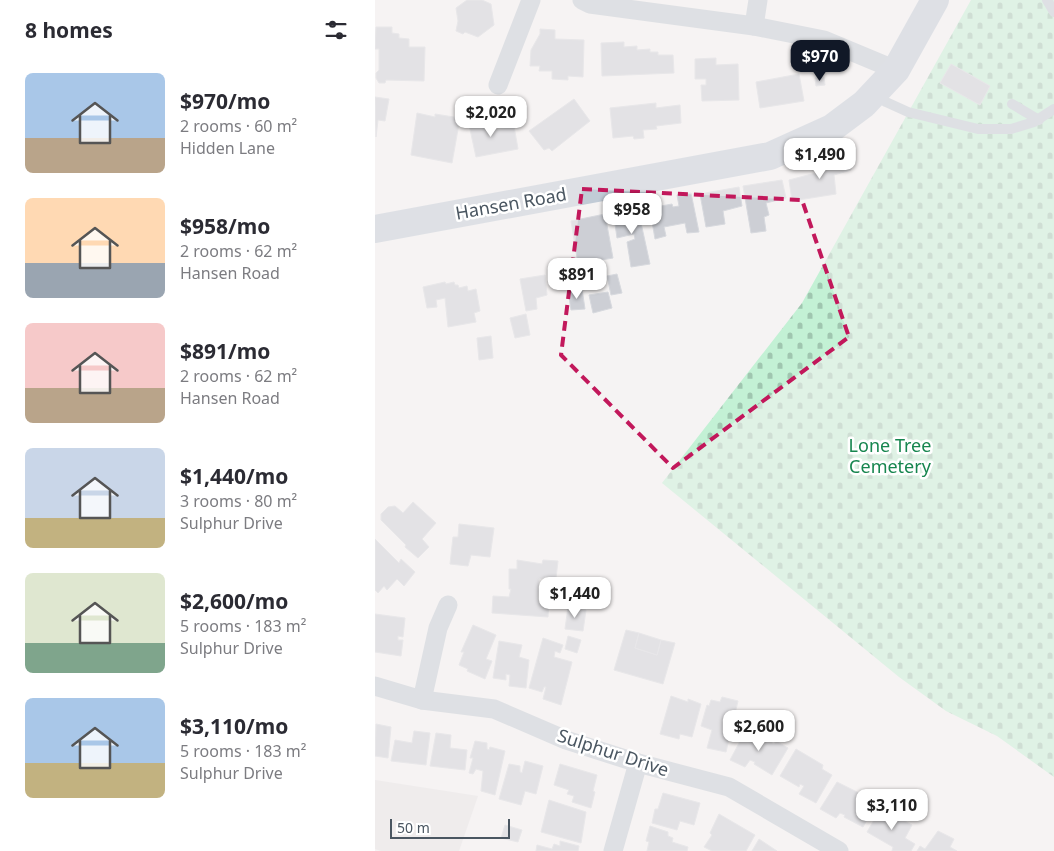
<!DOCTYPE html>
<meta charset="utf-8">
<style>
:root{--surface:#fff;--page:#f7f7f7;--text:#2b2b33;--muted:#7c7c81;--accent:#111827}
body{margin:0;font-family:"Noto Sans",sans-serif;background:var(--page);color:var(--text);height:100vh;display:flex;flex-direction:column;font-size:19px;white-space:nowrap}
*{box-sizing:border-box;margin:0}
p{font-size:16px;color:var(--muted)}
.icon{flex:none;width:28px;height:28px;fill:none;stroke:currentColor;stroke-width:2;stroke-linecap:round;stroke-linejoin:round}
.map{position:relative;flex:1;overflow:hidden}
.drawer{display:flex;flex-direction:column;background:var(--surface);width:375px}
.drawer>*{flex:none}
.scale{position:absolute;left:15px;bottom:12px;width:120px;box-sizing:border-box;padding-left:5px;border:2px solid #4a5661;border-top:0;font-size:14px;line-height:18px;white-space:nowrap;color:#4a5661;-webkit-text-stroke:4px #fff;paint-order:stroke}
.price{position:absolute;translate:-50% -42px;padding:0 11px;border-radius:10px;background:#fff;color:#222;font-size:16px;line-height:32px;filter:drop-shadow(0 1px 2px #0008)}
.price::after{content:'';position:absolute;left:50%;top:30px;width:15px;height:11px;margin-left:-8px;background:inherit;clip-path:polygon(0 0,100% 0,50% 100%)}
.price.current{background:var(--accent);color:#fff}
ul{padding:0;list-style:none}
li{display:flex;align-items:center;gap:15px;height:125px;padding:0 25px}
li span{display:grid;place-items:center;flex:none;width:140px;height:100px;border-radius:8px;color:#555}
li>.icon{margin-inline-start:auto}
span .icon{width:60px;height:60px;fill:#fffc;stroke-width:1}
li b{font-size:21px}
h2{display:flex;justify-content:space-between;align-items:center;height:60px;padding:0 25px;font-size:21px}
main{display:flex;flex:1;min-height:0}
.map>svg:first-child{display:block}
</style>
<main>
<section class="drawer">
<h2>8 homes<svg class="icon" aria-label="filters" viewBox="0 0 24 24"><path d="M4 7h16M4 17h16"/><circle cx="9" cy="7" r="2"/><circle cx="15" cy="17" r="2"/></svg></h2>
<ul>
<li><span style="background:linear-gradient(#a9c7e8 65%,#b9a48a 0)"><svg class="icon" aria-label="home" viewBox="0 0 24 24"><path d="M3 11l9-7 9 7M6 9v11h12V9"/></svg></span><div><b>$970/mo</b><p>2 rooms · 60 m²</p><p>Hidden Lane</p></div></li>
<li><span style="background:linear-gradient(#ffd9b3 65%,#9aa5b1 0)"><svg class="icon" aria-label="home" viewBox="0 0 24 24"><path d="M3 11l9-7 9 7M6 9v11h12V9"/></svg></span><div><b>$958/mo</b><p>2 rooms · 62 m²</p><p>Hansen Road</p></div></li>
<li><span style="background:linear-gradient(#f6c9c9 65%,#b9a48a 0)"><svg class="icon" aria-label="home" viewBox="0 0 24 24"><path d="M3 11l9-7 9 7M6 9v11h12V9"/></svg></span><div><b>$891/mo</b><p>2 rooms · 62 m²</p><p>Hansen Road</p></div></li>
<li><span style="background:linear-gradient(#c9d6e8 70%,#c2b280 0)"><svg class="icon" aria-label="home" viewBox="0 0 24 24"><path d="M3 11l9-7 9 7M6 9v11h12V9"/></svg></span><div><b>$1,440/mo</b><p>3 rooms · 80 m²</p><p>Sulphur Drive</p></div></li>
<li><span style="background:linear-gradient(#dfe7d0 70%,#7fa58c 0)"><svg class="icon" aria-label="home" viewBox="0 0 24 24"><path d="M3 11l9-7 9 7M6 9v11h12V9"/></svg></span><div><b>$2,600/mo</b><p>5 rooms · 183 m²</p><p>Sulphur Drive</p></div></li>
<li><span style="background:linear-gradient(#a9c7e8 65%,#c2b280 0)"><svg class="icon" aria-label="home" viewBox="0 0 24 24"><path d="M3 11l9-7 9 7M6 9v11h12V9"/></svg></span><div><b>$3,110/mo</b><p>5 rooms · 183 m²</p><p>Sulphur Drive</p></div></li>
</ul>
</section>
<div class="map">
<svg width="679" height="851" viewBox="0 0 679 851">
<defs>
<pattern id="cemetery-stones" width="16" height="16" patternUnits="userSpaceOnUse" patternTransform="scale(1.25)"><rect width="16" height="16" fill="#c3f1d5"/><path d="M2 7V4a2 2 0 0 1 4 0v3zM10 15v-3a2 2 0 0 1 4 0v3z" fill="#a0c6b0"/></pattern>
<pattern id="water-ripples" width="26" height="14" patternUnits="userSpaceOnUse" patternTransform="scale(1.25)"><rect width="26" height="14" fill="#90daee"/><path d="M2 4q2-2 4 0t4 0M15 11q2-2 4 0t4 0" fill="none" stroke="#78b4c4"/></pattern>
</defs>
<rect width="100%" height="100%" fill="#f5f3f3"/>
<path fill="#e6e4e5" d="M0 780 103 796 84 851H6L0 849Z"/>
<path fill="url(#cemetery-stones)" d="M596 0H679V777L622 736 571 711 524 677 287 483 427 303Z"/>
<path fill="url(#water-ripples)" d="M198 583 211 595 204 604 201 600 188 594 189 585Z"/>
<g fill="#cdcfd5" stroke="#d7d9de">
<path d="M92 0H107L116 4 119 25 103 37 90 32 88 34 81 31 83 21 81 8Z"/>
<path d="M1 27H17V33L24 34V38L34 39V47H50L49 81 11 80 10 83H4L1 78V73L4 70V49H0Z"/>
<path d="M165 29 180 30V39L209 40 208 77 193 76V80L177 79V71H164L165 66H155L156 50 165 34Z"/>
<path d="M249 42V47L262 46V50L275 49V52H283V55H298L299 73 227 76 226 43Z"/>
<path d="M341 58V65L363 64 364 100 327 101 326 85H331V79H320V59Z"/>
<path d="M576 64 615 86 605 105 565 83Z"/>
<path d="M424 74 429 101 385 108 381 82Z"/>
<path d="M449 77 450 85 441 86 440 78Z"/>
<path d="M0 97 14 99 10 121 3 120 1 137Z"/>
<path d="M199 99 215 121 177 151 174 148 169 150 154 131Z"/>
<path d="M281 103V108L305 105 306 123 281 126 282 129 268 130 269 138 259 139 258 136 238 138 235 108Z"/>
<path d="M42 113 60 117V114L85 118 77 163 36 155Z"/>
<path d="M112 116 115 131 139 126 143 149 101 157 93 120Z"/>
<path d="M474 154 476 170 459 175 461 194 417 201 414 180 456 169 454 157Z"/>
<path d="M407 180 411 198 391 203 394 215 389 217 391 231 376 233 368 186Z"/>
<path d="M364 187 367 206 348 211 350 224 331 227 325 194Z"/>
<path d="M316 193 324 232 312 233 310 223 289 227 291 236 280 239 274 204 285 202 286 206 297 204 298 207 304 206 302 195Z"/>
<path d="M253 208V210L263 209 275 264 256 267 252 242 260 239 259 234 242 238 238 210Z"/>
<path d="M230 214 238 258 203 264 196 221Z"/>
<path d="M242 274 247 293 236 295 232 276Z"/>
<path d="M170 275 172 295 161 298 162 309 151 311 145 279Z"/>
<path d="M70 282 71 284 79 282 80 285H83L84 288 92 286 93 291 101 289 105 311 99 313 101 322 73 327 70 298 61 300 62 307 52 308 48 287Z"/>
<path d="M207 289 210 309 196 310 193 291Z"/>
<path d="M233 292 237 308 218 313 214 295Z"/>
<path d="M151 314 155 335 140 338 135 318Z"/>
<path d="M116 336 118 358 104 360 102 338Z"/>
<path d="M38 502 61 523 47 539 54 547 43 558 30 547 31 545 6 520V514L13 507 20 506 28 513Z"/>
<path d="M84 524 119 528 115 557 96 555 93 566 75 564 78 537H83Z"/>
<path d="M0 539 24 563 26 559 40 572 29 586 22 579 12 590 9 586 3 593 0 590Z"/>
<path d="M142 560 167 564 168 560 183 561 181 578 171 577 164 579 163 601 174 603 173 617 117 613 118 596 134 597 136 589H134V569H142Z"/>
<path d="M193 607 211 610 208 631 190 629Z"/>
<path d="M0 614 30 618 28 637 23 636V640H28L26 656 0 652Z"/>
<path d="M98 625 121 635 111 659 117 661 110 679 92 671 93 669 84 665 89 652H86Z"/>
<path d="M251 630 264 633 260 648 282 655 286 640 300 643 288 684 239 670Z"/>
<path d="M264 633 286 640 282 655 260 648Z"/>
<path d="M193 636 206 640 202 653 190 649Z"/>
<path d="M168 638 188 645 185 653 180 651 179 657 197 662 186 705 168 699 171 687H169L167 692 154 688Z"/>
<path d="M124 641 147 645 144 657 154 660 151 688 134 686 135 675 131 674V680L118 678Z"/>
<path d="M296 696 313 702V699L326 704 317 737 305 734 304 739 285 734Z"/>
<path d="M347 697 363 701 351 752 332 748 337 730 326 726 332 705 334 706 336 700 345 702Z"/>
<path d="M1 724 16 727 13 758 0 756Z"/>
<path d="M372 728 399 744 401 741 413 748 397 775 379 764 380 762 375 760 370 767 355 760Z"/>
<path d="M39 731 55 733 51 765 16 761 20 740 37 743Z"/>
<path d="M61 733 76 735 75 748 92 750 90 770 55 766Z"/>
<path d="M100 741 112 743V749L114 750 115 747 130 751 120 795 106 791 108 771 101 769 98 774 94 773 98 758H95Z"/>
<path d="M421 749 448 765 447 769 457 775 441 803 424 794 429 786 425 784 424 787 405 776Z"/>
<path d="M150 761 168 766 161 794 150 791 146 805 124 799 134 764 145 766V772L147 773Z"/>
<path d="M185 764 222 775 218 791 220 792 216 808 197 802 199 796 192 794 194 790 179 785Z"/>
<path d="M462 782 490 796 492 793 503 800 488 827 469 817 470 815 465 813 461 818 445 809Z"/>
<path d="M288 793 325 803 319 825 305 821 302 830 277 823 280 809H283Z"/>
<path d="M174 800 211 812 206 843 166 832Z"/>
<path d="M506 808 537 825 530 838 540 844 536 851H517L518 847 492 832Z"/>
<path d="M344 814 380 835 371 851H337L329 847 337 835 335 833Z"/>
<path d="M130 825 147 830 143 842 126 838Z"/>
<path d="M275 826 293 832V836L298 838 297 842 313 847 312 851H272L274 842 271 841Z"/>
<path d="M563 831 579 839 575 847 582 851H542L545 846 550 849Z"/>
<path d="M384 839 402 851H377Z"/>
<path d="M185 841 204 846 203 851H161L162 845 177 849 179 844 185 846Z"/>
</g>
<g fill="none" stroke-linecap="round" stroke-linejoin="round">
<g stroke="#c1cad2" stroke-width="10">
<path d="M672 0 679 12"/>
<path d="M499 94 511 102 533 112 603 129H636L659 122 679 109"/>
<path d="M637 104 664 120"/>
</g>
<g stroke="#c1cad2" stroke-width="19">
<path d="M207 0 215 4 379 26 449 40 521 70"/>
<path d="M379 26 383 0"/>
<path d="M123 85 156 0"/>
<path d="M0 686 47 700 119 709 191 740 263 763 354 787 464 851"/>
<path d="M47 700 63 628 73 605"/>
<path d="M238 851 263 763"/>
</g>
<path stroke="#c1cbd6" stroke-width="28" d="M0 229 395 156 457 128 489 104 521 70 560 0"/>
</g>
<path d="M0 0H679V851H0ZM207 189 427 200 474 337 298 468 186 355Z" fill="#f5f3f3" fill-opacity=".55" fill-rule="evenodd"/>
<path fill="none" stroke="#c2185b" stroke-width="4" stroke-dasharray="10 6" stroke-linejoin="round" d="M207 189 427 200 474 337 298 468 186 355Z"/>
<g text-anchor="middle" stroke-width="5" stroke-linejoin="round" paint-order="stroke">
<g font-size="18" fill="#4a5661" stroke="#fff">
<text transform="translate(136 204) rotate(-10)" y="6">Hansen Road</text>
<text transform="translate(238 753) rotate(18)" y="6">Sulphur Drive</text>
</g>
<g font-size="18" fill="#17864f" stroke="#fff">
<text x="515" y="452">Lone Tree<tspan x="515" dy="21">Cemetery</tspan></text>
</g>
</g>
</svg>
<div class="scale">50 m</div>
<b class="price current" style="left:445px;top:82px">$970</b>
<b class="price" style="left:116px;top:138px">$2,020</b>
<b class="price" style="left:445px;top:180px">$1,490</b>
<b class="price" style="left:257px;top:235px">$958</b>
<b class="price" style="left:202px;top:300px">$891</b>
<b class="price" style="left:200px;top:619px">$1,440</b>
<b class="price" style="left:384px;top:752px">$2,600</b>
<b class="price" style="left:517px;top:831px">$3,110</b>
</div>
</main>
